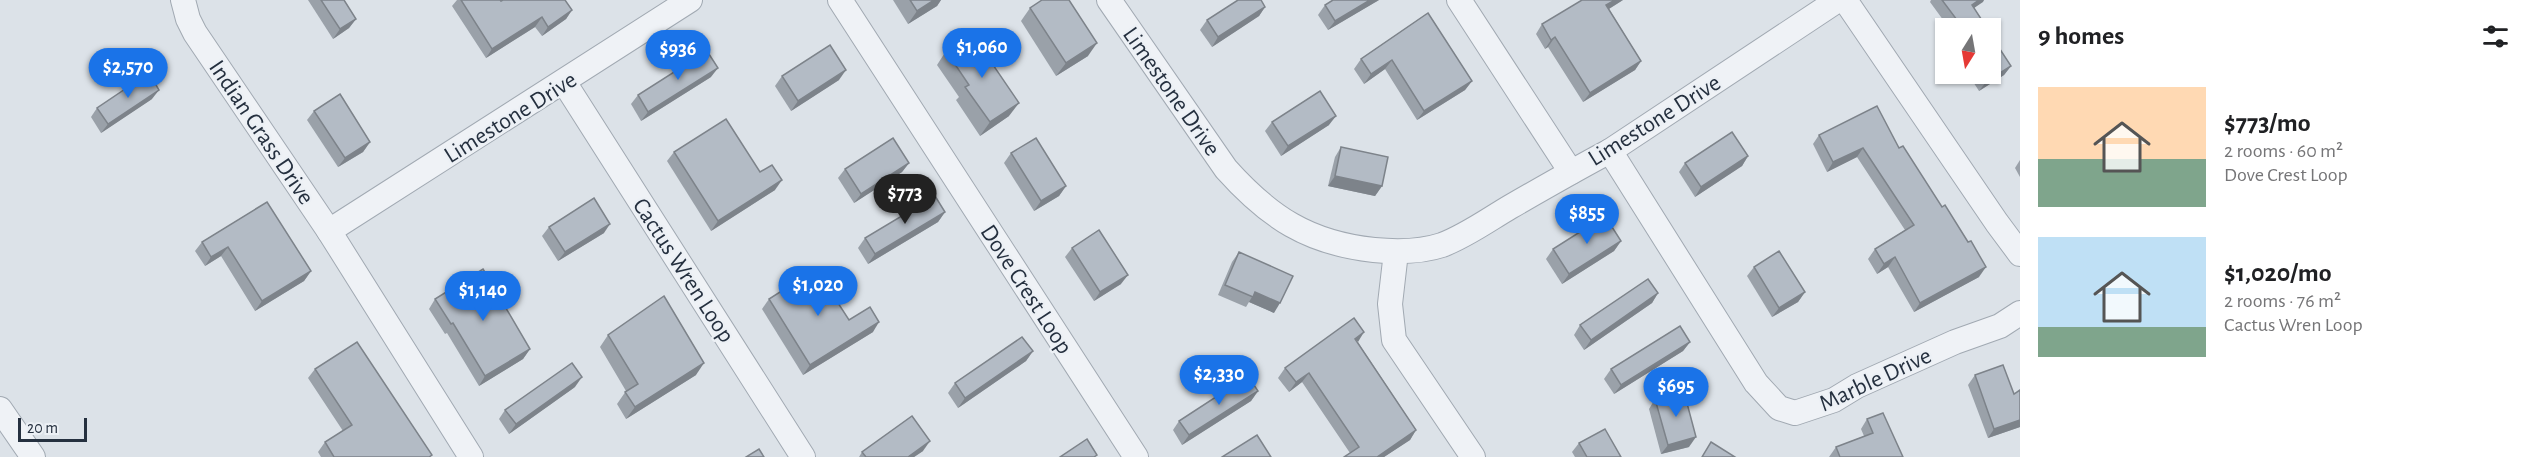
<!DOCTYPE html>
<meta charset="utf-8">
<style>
:root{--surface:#fff;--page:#f6f6f6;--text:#202124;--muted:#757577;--accent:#1a73e8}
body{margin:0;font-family:"Alegreya Sans",sans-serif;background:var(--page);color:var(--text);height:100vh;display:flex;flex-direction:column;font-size:22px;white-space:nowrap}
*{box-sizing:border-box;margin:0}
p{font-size:20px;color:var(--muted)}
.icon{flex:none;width:33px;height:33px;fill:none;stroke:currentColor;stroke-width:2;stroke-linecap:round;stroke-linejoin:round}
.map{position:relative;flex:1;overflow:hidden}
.drawer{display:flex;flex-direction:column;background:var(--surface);width:510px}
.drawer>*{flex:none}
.needle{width:39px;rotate:191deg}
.fabs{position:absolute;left:1935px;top:18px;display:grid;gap:12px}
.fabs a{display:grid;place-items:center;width:66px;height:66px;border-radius:0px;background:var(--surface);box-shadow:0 2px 4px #0004;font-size:30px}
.scale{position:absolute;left:18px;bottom:15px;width:69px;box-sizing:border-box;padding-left:6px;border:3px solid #25303f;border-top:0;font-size:16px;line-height:21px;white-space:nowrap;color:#25303f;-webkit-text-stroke:4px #ecf0f5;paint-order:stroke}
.price{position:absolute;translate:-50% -51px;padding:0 14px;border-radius:21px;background:var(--accent);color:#fff;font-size:20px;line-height:39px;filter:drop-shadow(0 2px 3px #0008)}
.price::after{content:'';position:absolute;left:50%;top:36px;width:18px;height:14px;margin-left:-9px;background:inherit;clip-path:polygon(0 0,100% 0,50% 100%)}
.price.on{background:#222;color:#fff}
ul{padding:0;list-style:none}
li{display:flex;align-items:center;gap:18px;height:150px;padding:0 18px}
li span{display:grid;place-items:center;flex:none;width:168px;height:120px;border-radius:0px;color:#555}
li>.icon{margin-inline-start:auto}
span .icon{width:72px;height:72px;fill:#fffc;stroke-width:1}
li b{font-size:26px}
h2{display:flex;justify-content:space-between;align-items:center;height:72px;padding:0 18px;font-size:26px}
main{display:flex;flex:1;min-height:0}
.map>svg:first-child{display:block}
</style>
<main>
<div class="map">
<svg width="2020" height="457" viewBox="0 0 2020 457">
<rect width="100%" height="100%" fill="#dce2e8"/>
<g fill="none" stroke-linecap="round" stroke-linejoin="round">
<g stroke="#a1a9b2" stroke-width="26">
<g id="minor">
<path d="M183 0 188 19 195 33 329 231 471 457"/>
<path d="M840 0 1136 457"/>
<path d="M1109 0 1226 169C1269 217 1308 243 1374 250 1396 252 1421 252 1442 245 1466 236 1488 220 1510 207 1543 188 1576 169 1610 151L1838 0"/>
<path d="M1459 0 1571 172"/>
<path d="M1845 0 1997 223 2020 254"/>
<path d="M564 82 803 457"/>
<path d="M1610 151 1756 383 1779 408 1795 413 1834 400 1857 386 1955 342 2000 326 2020 313"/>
<path d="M329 231 690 0"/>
<path d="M1396 252 1390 304 1394 340 1473 457"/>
<path d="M0 409 33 457"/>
</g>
</g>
<use href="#minor" stroke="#eff2f6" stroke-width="24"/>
</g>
<g fill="#9aa1a9">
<path d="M308 0H344L356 19 349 28 333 39Z"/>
<path d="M457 0H500L501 1 572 10 566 19 542 36 535 27 486 58 452 6Z"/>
<path d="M893 0H941L937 6 908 24Z"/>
<path d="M1379 0 1328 30 1318 15 1325 5Z"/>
<path d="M1623 0 1609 9 1641 61 1635 70 1583 102 1548 47 1545 49 1536 34 1542 24Z"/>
<path d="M1931 0H1984L1974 8 1987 28H1949L1930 2Z"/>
<path d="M1265 7 1259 16 1212 47 1200 30 1207 20Z"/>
<path d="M1030 8 1088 56 1056 76 1021 21Z"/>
<path d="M1428 13 1472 81 1465 90 1417 120 1385 69 1364 84 1354 69 1361 59Z"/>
<path d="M946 51 1009 116 980 136 956 100 959 97 937 65Z"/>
<path d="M2011 66 2004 75 1979 91 1968 74H1990Z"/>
<path d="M782 76 839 80 791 111 775 86Z"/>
<path d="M711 77 641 121 631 104 638 95Z"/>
<path d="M152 99 101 133 91 117 97 108Z"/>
<path d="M314 111 370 142 363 152 338 167 307 120Z"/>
<path d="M1272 122 1329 125 1281 156 1265 131Z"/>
<path d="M1819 135 1899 148 1979 277 1914 312 1888 267 1877 274 1868 259 1875 249 1905 230 1857 157 1827 172 1813 144Z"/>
<path d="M1341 147 1382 186 1375 196 1328 186 1335 157Z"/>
<path d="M674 152 760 172 775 190 711 231 667 161Z"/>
<path d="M1011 153 1066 186 1059 196 1034 211 1004 163Z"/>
<path d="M1748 156 1742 166 1695 197 1679 172 1685 163Z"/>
<path d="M2020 160V177L2015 168Z"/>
<path d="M909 163 902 172 854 203 838 178 845 169Z"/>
<path d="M267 202 311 271 304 281 255 311 221 256 205 266 195 251 202 242Z"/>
<path d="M945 212 938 222 868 264 858 248 865 238Z"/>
<path d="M549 227 604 233 558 261 542 236Z"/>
<path d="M1621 241 1614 251 1562 284 1546 259 1553 249Z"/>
<path d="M1072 248 1121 284 1094 301 1065 257Z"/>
<path d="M1239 252 1274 313 1249 302 1246 307 1218 295 1232 262Z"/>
<path d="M1754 267 1805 292 1798 302 1772 317 1747 276Z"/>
<path d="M1658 293 1652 303 1584 350 1574 335 1580 325Z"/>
<path d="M435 299 530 349 523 359 479 386 447 333 445 334 429 309Z"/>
<path d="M769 299 849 320 873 332 803 375 762 309Z"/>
<path d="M608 335 696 375 626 419 617 404 626 391 600 347Z"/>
<path d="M1358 342 1416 430 1410 440 1384 457H1344L1350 453 1302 382 1289 392 1278 378 1285 368Z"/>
<path d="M1690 342 1683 351 1614 394 1604 379 1611 369Z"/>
<path d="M1033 351 1026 361 958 408 948 393 955 383Z"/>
<path d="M315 369 432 455 430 457H321L318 452 325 442 343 431 308 378Z"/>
<path d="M1975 375 2014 394 2020 390V427L1988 438 1968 385Z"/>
<path d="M575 387 509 434 499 419 505 410Z"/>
<path d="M1258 391 1251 401 1182 445 1173 430 1179 421Z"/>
<path d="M1655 399 1689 447 1661 454 1649 409Z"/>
<path d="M1867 419 1903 457H1829L1836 447 1864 436 1861 429Z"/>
<path d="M1579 443 1621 457H1575L1572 452Z"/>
<path d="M923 451 914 457H859L862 452Z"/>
</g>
<g fill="#7d838a">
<path d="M934 0H941L937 6 908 24 917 11Z"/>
<path d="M1370 0H1379L1328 30 1335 21Z"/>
<path d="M1615 0H1623L1599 15 1606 5Z"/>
<path d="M1979 0H1984L1983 2 1965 14 1972 5Z"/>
<path d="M1265 7 1259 16 1212 47 1218 37Z"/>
<path d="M572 10 566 19 542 36 548 27Z"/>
<path d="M542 17 535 27 486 58 492 49Z"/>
<path d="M356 19 349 28 333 39 340 29Z"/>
<path d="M1555 37 1548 47 1545 49 1551 40Z"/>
<path d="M1097 43 1088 56 1056 76 1066 63Z"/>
<path d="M1392 60 1385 69 1364 84 1371 74Z"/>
<path d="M1641 61 1635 70 1583 102 1590 93Z"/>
<path d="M2011 66 2004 75 1979 91 1986 82Z"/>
<path d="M718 68 711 77 641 121 648 112Z"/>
<path d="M846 70 839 80 791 111 798 101Z"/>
<path d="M1472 81 1465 90 1417 120 1424 111Z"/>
<path d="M159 90 152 99 101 133 108 124Z"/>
<path d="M1019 103 1009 116 980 136 990 122Z"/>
<path d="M1336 116 1329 125 1281 156 1288 146Z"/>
<path d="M370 142 363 152 338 167 345 158Z"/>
<path d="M1863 148 1857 157 1827 172 1833 162Z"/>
<path d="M1748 156 1742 166 1695 197 1701 187Z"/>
<path d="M909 163 902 172 854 203 861 194Z"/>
<path d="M1335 176 1382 186 1375 196 1328 186Z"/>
<path d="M782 180 775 190 711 231 718 221Z"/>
<path d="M1066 186 1059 196 1034 211 1041 201Z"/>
<path d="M945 212 938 222 868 264 875 254Z"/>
<path d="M610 224 604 233 558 261 565 252Z"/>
<path d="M1621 241 1614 251 1562 284 1569 274Z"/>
<path d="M228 247 221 256 205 266 211 257Z"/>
<path d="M1895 257 1888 267 1877 274 1884 264Z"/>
<path d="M1986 267 1979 277 1914 312 1920 303Z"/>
<path d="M311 271 304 281 255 311 262 301Z"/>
<path d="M1128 275 1121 284 1094 301 1100 292Z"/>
<path d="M1255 292 1280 303 1274 313 1249 302Z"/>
<path d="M1805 292 1798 302 1772 317 1779 308Z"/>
<path d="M1658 293 1652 303 1584 350 1591 340Z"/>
<path d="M879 322 873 332 803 375 810 365Z"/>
<path d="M1364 332 1358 342 1355 339Z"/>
<path d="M1690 342 1683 351 1614 394 1621 385Z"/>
<path d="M530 349 523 359 479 386 485 376Z"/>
<path d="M1033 351 1026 361 958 408 965 398Z"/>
<path d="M704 363 696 375 626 419 635 407Z"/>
<path d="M1309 373 1302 382 1289 392 1296 382Z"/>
<path d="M582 377 575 387 509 434 516 424Z"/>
<path d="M1258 391 1251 401 1182 445 1189 435Z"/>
<path d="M2020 420V427L1988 438 1994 429Z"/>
<path d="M1416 430 1410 440 1384 457H1377Z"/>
<path d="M1696 437 1689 447 1661 454 1668 445Z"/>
<path d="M930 441 923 451 914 457H908Z"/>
</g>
<g fill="#b3bbc5" stroke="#7d838a" stroke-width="1.5">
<path d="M321 0H344L356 19 340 29Z"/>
<path d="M461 0H500L501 1 503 0H565L572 10 548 27 542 17 492 49Z"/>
<path d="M910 0H934L917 11Z"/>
<path d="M1042 0H1069L1097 43 1066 63 1030 8Z"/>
<path d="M1238 0H1261L1265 7 1218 37 1207 20Z"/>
<path d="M1333 0H1370L1335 21 1325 5Z"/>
<path d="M1582 0H1615L1606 5 1641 61 1590 93 1555 37 1551 40 1542 24Z"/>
<path d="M1942 0H1979L1972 5 1987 28H1963Z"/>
<path d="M1428 13 1472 81 1424 111 1392 60 1371 74 1361 59Z"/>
<path d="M972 34 1019 103 990 122 965 87 969 85 946 51Z"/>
<path d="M1990 34 2011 66 1986 82 1980 74H1990Z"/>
<path d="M830 45 846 70 798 101 782 76Z"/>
<path d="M707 51 718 68 648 112 638 95Z"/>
<path d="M149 73 159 90 108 124 97 108Z"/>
<path d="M1320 91 1336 116 1288 146 1272 122Z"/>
<path d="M340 94 370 142 345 158 314 111Z"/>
<path d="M1877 106 1899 148 1903 146 1942 207 1945 205 1968 242 1971 241 1986 267 1920 303 1895 257 1884 264 1875 249 1914 225 1863 148 1833 162 1819 135Z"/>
<path d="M726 119 760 172 772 165 782 180 718 221 674 152Z"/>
<path d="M1732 132 1748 156 1701 187 1685 163Z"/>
<path d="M893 138 909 163 861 194 845 169Z"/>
<path d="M1036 138 1066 186 1041 201 1011 153Z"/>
<path d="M1341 147 1388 157 1382 186 1335 176Z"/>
<path d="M935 196 945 212 875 254 865 238Z"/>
<path d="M594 198 610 224 565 252 549 227Z"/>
<path d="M267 202 311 271 262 301 228 247 211 257 202 242Z"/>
<path d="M1605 216 1621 241 1569 274 1553 249Z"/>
<path d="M1099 230 1128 275 1100 292 1072 248Z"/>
<path d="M1779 251 1805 292 1779 308 1754 267Z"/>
<path d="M1239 252 1293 276 1280 303 1255 292 1253 297 1225 285Z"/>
<path d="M483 269 530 349 485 376 453 323 451 324 435 299Z"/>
<path d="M816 269 849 320 870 307 879 322 810 365 769 299Z"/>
<path d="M1648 279 1658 293 1591 340 1580 325Z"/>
<path d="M664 296 704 363 635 407 625 392 638 384 608 335Z"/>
<path d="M1354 318 1364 332 1355 339 1416 430 1377 457H1344L1359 447 1309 373 1296 382 1285 368Z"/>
<path d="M1680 326 1690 342 1621 385 1611 369Z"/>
<path d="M1022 337 1033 351 965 398 955 383Z"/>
<path d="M357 342 432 455 429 457H334L325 442 352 425 315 369Z"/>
<path d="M572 363 582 377 516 424 505 410Z"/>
<path d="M2003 365 2014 394 2020 390V420L1994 429 1975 375Z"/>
<path d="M1248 376 1258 391 1189 435 1179 421Z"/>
<path d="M1684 392 1696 437 1668 445 1655 399Z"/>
<path d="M1883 413 1903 457H1840L1836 447 1873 433 1867 419Z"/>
<path d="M912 416 930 441 908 457H866L862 452Z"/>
<path d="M1605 429 1621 457H1587L1579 443Z"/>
<path d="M1257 435 1271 457H1222Z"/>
<path d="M1087 439 1097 455 1094 457H1060Z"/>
<path d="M1711 442 1735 457H1702Z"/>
<path d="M759 449 764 457H746Z"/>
</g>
<g text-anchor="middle" stroke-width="4.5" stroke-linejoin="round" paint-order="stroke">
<g font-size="24" fill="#25303f" stroke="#ecf0f5">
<text transform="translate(1172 91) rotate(55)" y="8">Limestone Drive</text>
<text transform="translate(510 117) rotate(-32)" y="8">Limestone Drive</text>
<text transform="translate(1654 120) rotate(-32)" y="8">Limestone Drive</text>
<text transform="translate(262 132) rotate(56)" y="8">Indian Grass Drive</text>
<text transform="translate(684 270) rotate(57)" y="8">Cactus Wren Loop</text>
<text transform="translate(1027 289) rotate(57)" y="8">Dove Crest Loop</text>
<text transform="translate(1875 379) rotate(-25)" y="8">Marble Drive</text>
</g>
</g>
</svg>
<div class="fabs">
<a><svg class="needle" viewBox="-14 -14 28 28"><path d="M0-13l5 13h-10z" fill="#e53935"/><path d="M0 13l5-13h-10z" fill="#757577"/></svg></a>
</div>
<div class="scale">20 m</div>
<b class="price" style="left:982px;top:79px">$1,060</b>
<b class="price" style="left:678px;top:81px">$936</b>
<b class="price" style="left:128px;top:99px">$2,570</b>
<b class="price on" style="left:905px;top:225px">$773</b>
<b class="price" style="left:1587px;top:245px">$855</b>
<b class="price" style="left:818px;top:317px">$1,020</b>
<b class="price" style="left:483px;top:322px">$1,140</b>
<b class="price" style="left:1219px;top:406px">$2,330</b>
<b class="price" style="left:1676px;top:418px">$695</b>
</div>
<section class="drawer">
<h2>9 homes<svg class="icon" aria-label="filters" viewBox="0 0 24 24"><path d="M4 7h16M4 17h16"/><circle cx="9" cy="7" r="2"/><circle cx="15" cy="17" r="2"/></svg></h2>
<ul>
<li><span style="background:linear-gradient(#ffd9b3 60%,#7fa58c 0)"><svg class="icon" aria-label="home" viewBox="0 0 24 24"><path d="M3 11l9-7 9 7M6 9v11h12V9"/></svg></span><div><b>$773/mo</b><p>2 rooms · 60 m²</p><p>Dove Crest Loop</p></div></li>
<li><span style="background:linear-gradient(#bfe0f5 75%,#7fa58c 0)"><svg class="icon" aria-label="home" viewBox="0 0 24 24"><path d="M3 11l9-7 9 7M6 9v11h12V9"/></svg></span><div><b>$1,020/mo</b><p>2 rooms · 76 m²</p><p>Cactus Wren Loop</p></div></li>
</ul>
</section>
</main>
